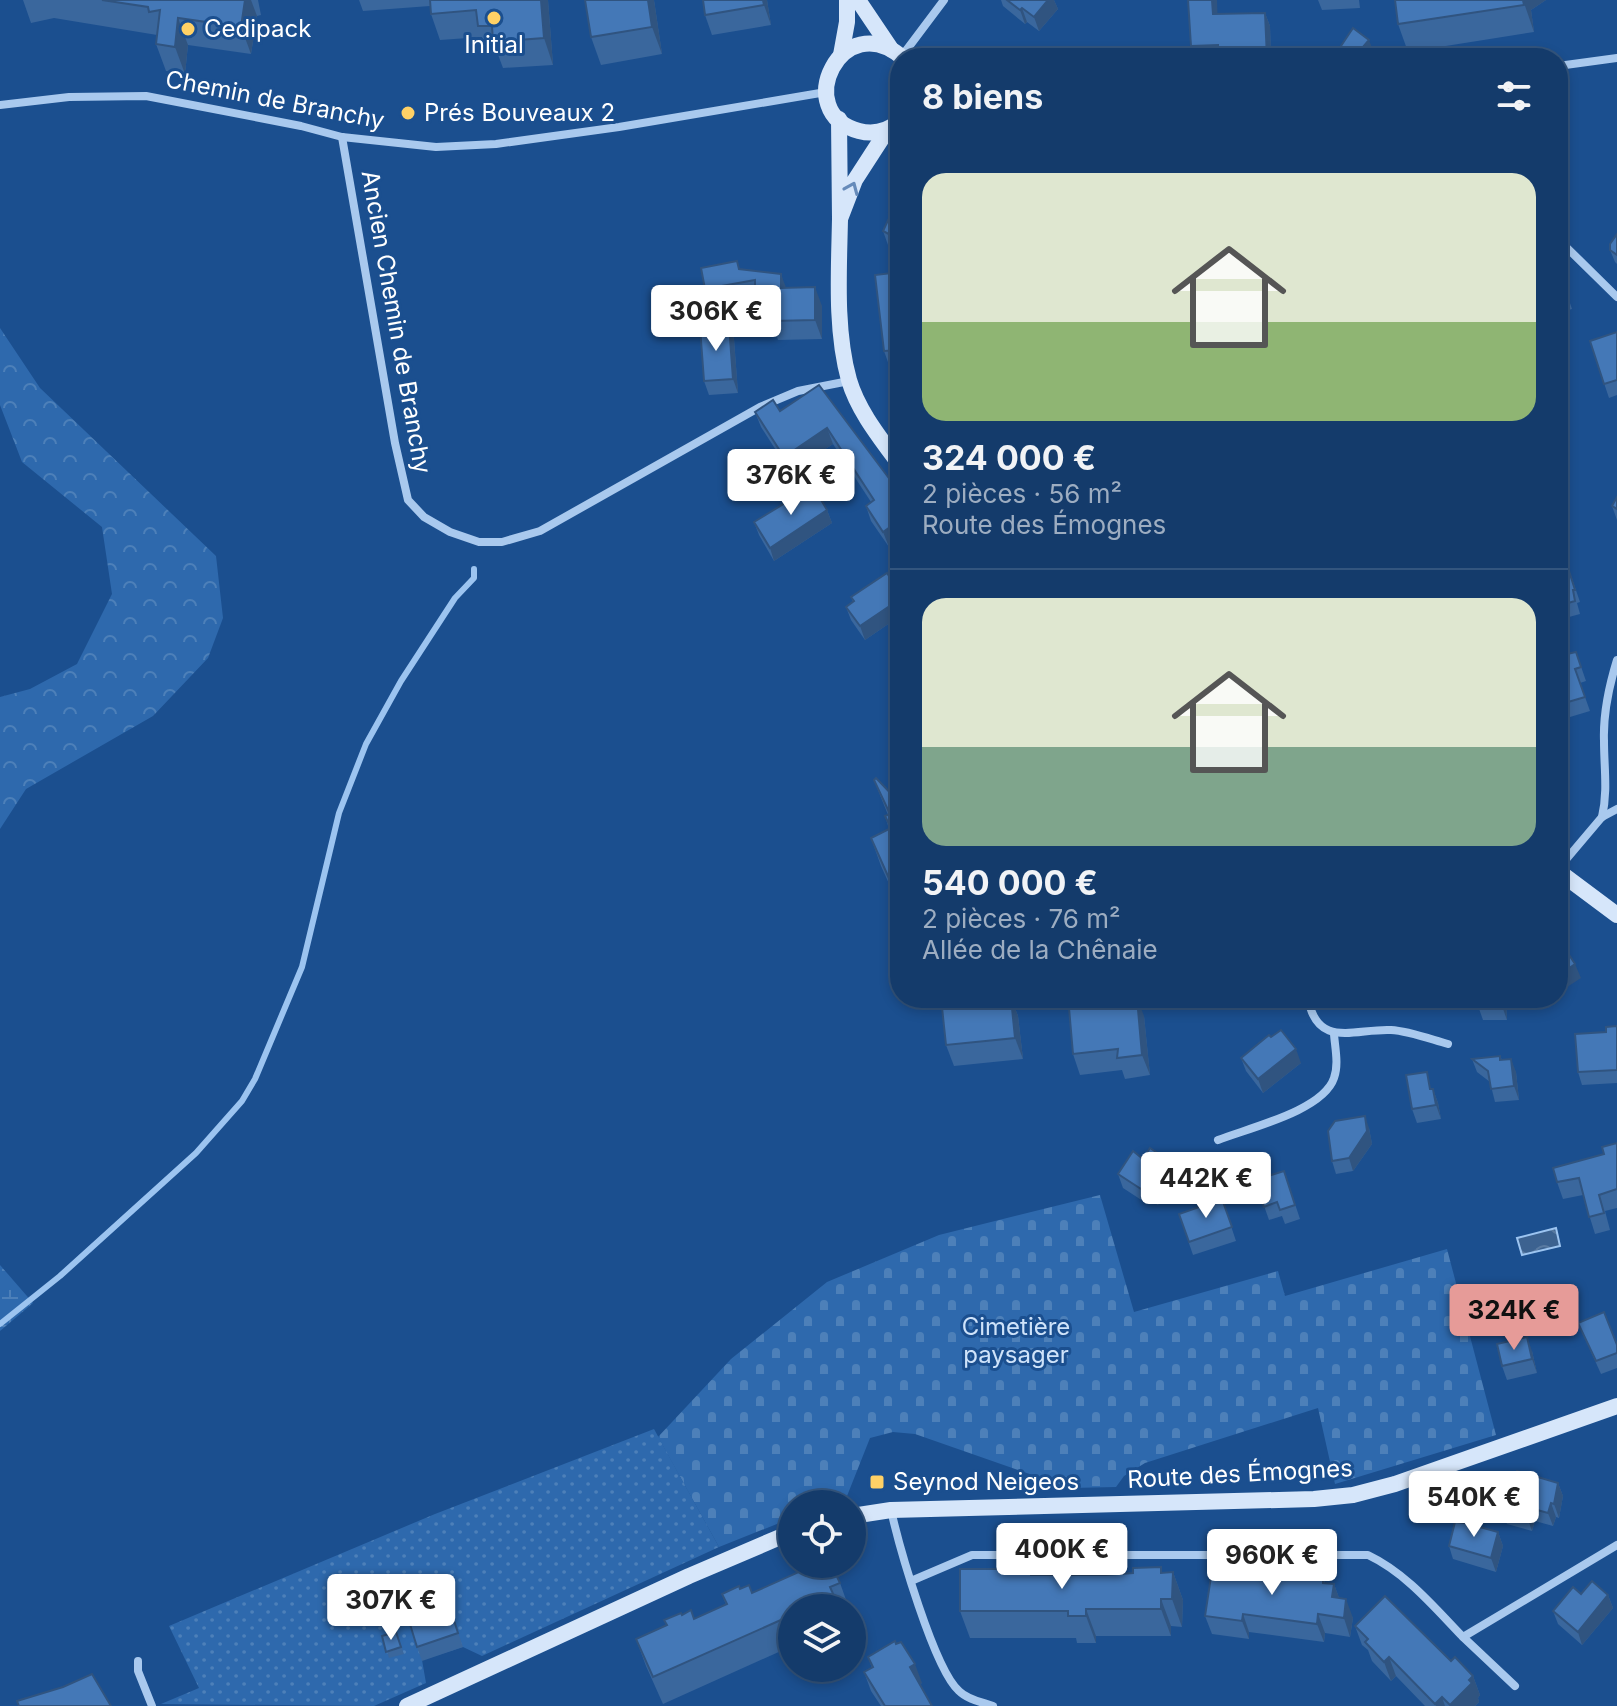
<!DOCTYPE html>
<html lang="fr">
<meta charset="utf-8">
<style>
:root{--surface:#143b6b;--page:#214673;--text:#f1f3f6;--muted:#9dadc1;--line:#33557e;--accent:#e69b98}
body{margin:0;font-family:Inter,sans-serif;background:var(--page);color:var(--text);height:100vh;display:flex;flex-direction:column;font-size:30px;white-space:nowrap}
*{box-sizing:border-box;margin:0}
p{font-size:26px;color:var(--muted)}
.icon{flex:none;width:44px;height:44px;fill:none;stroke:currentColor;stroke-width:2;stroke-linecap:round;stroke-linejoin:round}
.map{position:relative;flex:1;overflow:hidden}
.side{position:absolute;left:890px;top:48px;width:678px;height:960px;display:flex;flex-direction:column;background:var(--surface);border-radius:32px;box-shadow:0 4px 12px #0003,0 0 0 2px var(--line)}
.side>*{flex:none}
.controls{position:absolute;left:778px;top:1490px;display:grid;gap:16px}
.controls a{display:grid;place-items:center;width:88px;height:88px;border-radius:50%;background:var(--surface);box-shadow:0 4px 12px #0003,0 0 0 2px var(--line);font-size:40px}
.price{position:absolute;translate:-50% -68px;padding:0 18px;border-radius:8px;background:#fff;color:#222;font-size:26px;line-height:52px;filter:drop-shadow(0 2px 4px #0008)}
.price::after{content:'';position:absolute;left:50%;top:48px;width:24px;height:18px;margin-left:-12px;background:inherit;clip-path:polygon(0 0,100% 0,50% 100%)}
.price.current{background:var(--accent);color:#111}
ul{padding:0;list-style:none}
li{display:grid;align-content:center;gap:16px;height:424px;padding:0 32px}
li+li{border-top:2px solid var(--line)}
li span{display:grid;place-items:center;height:248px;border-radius:24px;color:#555}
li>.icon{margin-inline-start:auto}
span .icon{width:144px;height:144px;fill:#fffc;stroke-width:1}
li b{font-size:34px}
h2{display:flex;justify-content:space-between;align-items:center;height:96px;padding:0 32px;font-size:34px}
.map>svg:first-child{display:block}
</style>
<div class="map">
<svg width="1617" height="1706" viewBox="0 0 1617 1706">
<defs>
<pattern id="forest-crowns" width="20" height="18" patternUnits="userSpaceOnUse" patternTransform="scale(2)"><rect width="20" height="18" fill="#2e69ad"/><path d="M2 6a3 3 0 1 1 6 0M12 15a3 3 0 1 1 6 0" fill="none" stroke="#4d80b9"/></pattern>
<pattern id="wetland-marsh" width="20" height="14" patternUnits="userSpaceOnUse" patternTransform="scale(2)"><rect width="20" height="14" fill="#2e69ad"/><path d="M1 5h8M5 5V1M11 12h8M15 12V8" fill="none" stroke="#4d80b9"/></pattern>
<pattern id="cemetery-stones" width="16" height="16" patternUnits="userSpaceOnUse" patternTransform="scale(2)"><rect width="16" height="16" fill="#2e69ad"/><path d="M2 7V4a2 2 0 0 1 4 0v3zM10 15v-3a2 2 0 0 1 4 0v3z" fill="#4d80b9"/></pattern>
<pattern id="garden-dots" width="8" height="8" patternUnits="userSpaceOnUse" patternTransform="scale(2)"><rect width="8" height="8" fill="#2e69ad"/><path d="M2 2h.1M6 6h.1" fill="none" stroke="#4d80b9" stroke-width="1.8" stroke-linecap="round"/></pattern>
<pattern id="water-waves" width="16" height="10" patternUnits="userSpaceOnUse" patternTransform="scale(2)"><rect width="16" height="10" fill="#3c6290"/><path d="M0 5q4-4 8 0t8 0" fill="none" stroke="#597aa1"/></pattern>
</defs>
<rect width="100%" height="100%" fill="#1b4f8f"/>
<path fill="url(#forest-crowns)" d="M0 328 40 388 216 556 223 618 208 658 153 716 26 789 0 829V697L30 689 77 664 112 594 102 527 22 462 0 405Z"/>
<path fill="url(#wetland-marsh)" d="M0 1265 33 1303 0 1331Z"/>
<path fill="url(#cemetery-stones)" d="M1100 1195 1134 1312 1278 1271 1285 1296 1447 1249 1496 1435 1335 1484 1318 1408 1145 1463 1124 1476 1116 1487 1070 1488 915 1434 893 1432 870 1438 847 1496 828 1504H792V1518L719 1547 658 1437 731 1359 827 1282 939 1235Z"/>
<path fill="url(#garden-dots)" d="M654 1429 719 1547 482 1656 463 1647 422 1660 426 1683 374 1706 161 1704 199 1688 169 1626 435 1514Z"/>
<path fill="url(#water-waves)" stroke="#9cc4f0" stroke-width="2" d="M1556 1228 1560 1246 1522 1255 1517 1238Z"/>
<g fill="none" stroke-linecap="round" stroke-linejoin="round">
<path stroke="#9cc4f0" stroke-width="6" d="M0 1324 60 1276 196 1153 242 1101 255 1079 302 967 339 813 366 744 401 681 455 598 474 578V569"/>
<g stroke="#a9c9ee" stroke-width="8">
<path d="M902 56 944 0"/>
<path d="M1558 66 1617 58"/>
<path d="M0 105 69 97 146 96 301 126 342 137 436 147 496 144 619 127 826 92"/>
<path d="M342 137 395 443 408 500 424 517 450 532 479 542H502L540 531 760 407 798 391 849 381"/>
<path d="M1558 239 1617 297"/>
<path d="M1602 817C1608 791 1604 768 1604 741 1603 714 1609 686 1617 660"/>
<path d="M1558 869 1602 817 1617 809"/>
<path d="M1308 998C1317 1050 1356 1028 1391 1030 1409 1031 1430 1039 1448 1044"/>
<path d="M1218 1140C1248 1128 1323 1111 1334 1078 1339 1064 1335 1048 1334 1034"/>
<path d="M891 1510C899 1546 934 1669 959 1691 968 1700 982 1702 993 1706"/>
<path d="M911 1581 972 1555H1368C1406 1573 1434 1607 1463 1637L1617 1545"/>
<path d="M1463 1637 1515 1686"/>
<path d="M138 1661V1671L152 1706"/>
</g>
<g stroke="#d6e6fa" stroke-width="16">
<path d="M858 0 891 49"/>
<path d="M841 55 847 22V0"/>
<path d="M839 119 840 219 855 180 888 129"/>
<path d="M900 121C888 131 874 135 859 131 790 113 842 5 903 58"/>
<path d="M840 219C839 271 835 330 849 380 858 411 881 439 900 465"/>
<path d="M1558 871 1617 915"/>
<path d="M852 1516 891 1510 1314 1499 1353 1495 1395 1484 1617 1406"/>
<path d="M407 1706 689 1576 792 1532"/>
</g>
</g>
<g fill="#3a679d">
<path d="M23 0H258L261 15 257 16 251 54 188 45 185 74 166 71 156 44 157 35 54 18 31 23Z"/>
<path d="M359 0H548L553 65 503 68 497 52 487 53 482 37 440 40 431 14 430 6 363 11Z"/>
<path d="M585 0H654L662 54 601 65 591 37Z"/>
<path d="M767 0 771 25 712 35 705 15Z"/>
<path d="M1001 0H1054L1058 9 1039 31 1027 22 1025 24 1003 6Z"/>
<path d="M1188 0H1217V14L1265 13 1270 26 1271 58H1195L1191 46Z"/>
<path d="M1318 0H1359L1360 8 1322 10Z"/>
<path d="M1395 0H1546L1531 10 1534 32 1408 52 1398 24Z"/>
<path d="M900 193V251L888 245 883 231 890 216 889 213Z"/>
<path d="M1617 234V264L1615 262 1610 250Z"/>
<path d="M1558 268 1572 309 1558 313Z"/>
<path d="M740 269 786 288 822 306V339L778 340 772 321V314H762L757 300 712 308 705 289Z"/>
<path d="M900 272V364L889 365 884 351Z"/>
<path d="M729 325 734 339 738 393 709 395 704 381Z"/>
<path d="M1617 332V395L1609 398 1590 341Z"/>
<path d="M819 385 900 493 889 547 871 521 866 506 871 502 833 444 790 472 761 427 755 412 780 411Z"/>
<path d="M1617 497V520L1612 506Z"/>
<path d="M827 510 832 523 774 561 759 535 754 522Z"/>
<path d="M1564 555 1580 602 1577 603 1580 614 1558 620V557Z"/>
<path d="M900 593V616L865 640 851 620 846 607 853 602 851 597Z"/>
<path d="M1576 652 1586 681 1580 683 1590 711 1560 720 1558 715V656Z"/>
<path d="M874 780 900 803V908L881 866 871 838 889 829 885 816 888 815Z"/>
<path d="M941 998H1011L1018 1016 1023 1059 954 1066 946 1045Z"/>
<path d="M1472 998H1506L1507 1020H1483L1477 1003Z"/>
<path d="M1144 1016 1150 1075 1125 1079 1122 1070 1080 1075 1073 1054Z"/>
<path d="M1617 1026V1083L1582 1085 1578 1072 1606 1032Z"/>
<path d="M1500 1056 1502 1060 1516 1072 1519 1100 1495 1102 1490 1082 1477 1072 1472 1059Z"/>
<path d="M1241 1058 1301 1063 1263 1093 1246 1071Z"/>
<path d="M1433 1089 1438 1103 1441 1119 1417 1123 1412 1109Z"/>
<path d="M1369 1128 1372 1144 1353 1171 1336 1174 1332 1161Z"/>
<path d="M1617 1143V1208L1605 1211 1610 1230 1595 1234 1583 1195 1563 1199 1557 1182 1604 1154Z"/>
<path d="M1143 1159 1171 1162 1176 1176 1158 1205 1149 1199 1146 1203 1123 1188 1118 1174Z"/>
<path d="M1284 1171 1300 1219 1285 1224 1282 1216 1269 1220 1255 1180Z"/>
<path d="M1222 1199 1236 1241 1193 1255 1179 1214Z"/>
<path d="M1578 1323 1617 1345V1368L1601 1374Z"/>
<path d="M1532 1351 1537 1373 1507 1380 1502 1366Z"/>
<path d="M1558 1483 1563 1496 1559 1518 1556 1517 1553 1526 1535 1521 1532 1531 1507 1524 1502 1510Z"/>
<path d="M1498 1532 1503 1546 1496 1572 1453 1559 1449 1546Z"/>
<path d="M1022 1566 1023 1569 1033 1575H1106L1173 1572 1183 1600 1182 1627 1171 1626V1636H1096V1643H1077L1076 1638H970L960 1611 1005 1569Z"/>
<path d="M1257 1575 1316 1577 1323 1578 1325 1583 1334 1584 1339 1598 1353 1618 1350 1637 1325 1633 1324 1642 1249 1632V1639L1212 1634 1205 1616Z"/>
<path d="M840 1583 849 1608H792V1646L663 1704 646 1666 636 1639 666 1625 682 1615 694 1619 726 1605 722 1594 740 1589 752 1593Z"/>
<path d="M1581 1594 1608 1595 1613 1608 1582 1645 1558 1624 1553 1611Z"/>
<path d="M450 1608 463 1647 422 1661 417 1647Z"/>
<path d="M1355 1626 1451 1661 1473 1676 1480 1695 1478 1698 1479 1702 1475 1706H1425L1396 1676 1391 1681 1372 1661 1368 1650 1362 1645Z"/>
<path d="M396 1632 404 1654 389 1658 382 1636Z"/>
<path d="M868 1657 922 1683 920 1684 932 1706H881L871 1691 864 1672 872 1668Z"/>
</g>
<g fill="#305480">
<path d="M245 0H251L257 16 251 54 241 27Z"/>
<path d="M541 0H548L553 65 544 38Z"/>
<path d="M648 0H654L662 54 652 27Z"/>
<path d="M763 0H767L771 25 764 5Z"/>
<path d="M1048 0H1054L1058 9 1039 31 1034 17Z"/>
<path d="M1212 0H1217L1218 28 1213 14Z"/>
<path d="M1523 0H1546L1531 10 1534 32Z"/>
<path d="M1022 8 1027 22 1025 24 1020 10Z"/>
<path d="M1265 13 1270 26 1271 58H1267Z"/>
<path d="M178 18 188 45 185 74 175 47Z"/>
<path d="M1369 40 1374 53 1370 58H1365L1362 48Z"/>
<path d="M781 274 788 293 781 288Z"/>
<path d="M815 287 822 306V339L815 320Z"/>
<path d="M729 325 734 339 738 393 733 379Z"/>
<path d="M827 428 833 444 790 472 784 457Z"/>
<path d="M1559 442 1564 456 1558 470V445Z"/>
<path d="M827 510 832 523 774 561 770 548Z"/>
<path d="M900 520V540L889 547 883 532Z"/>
<path d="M900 599V616L865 640 860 626Z"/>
<path d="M1575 964 1581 978 1558 993V976Z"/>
<path d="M1011 998 1018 1016 1023 1059 1015 1038Z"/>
<path d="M1137 998 1144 1016 1150 1075 1142 1055Z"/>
<path d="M1502 998H1506L1507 1020 1502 1006Z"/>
<path d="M1296 1049 1301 1063 1263 1093 1258 1079Z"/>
<path d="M1511 1059 1516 1072 1519 1100 1514 1086Z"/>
<path d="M1433 1089 1438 1103 1441 1119 1436 1105Z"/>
<path d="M1365 1116 1369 1128 1372 1144 1353 1171 1349 1158Z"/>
<path d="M1171 1162 1176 1176 1158 1205 1153 1191Z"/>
<path d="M1144 1186 1149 1199 1146 1203 1141 1189Z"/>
<path d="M1527 1337 1532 1351 1537 1373 1532 1359Z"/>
<path d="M1558 1483 1563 1496 1559 1518 1554 1504Z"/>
<path d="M1551 1503 1556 1517 1553 1526 1548 1513Z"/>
<path d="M1530 1508 1535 1521 1532 1531 1527 1517Z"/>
<path d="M1498 1532 1503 1546 1496 1572 1491 1558Z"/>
<path d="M1173 1572 1183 1600 1182 1627 1172 1599Z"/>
<path d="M1334 1584 1341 1603 1332 1597Z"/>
<path d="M1608 1595 1613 1608 1582 1645 1578 1632Z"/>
<path d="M1161 1599 1171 1626V1636L1161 1609Z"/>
<path d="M1346 1599 1353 1618 1350 1637 1344 1618Z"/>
<path d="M1086 1609 1096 1636V1643L1086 1616Z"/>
<path d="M1243 1614 1249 1632V1639L1242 1621Z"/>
<path d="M1318 1614 1325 1633 1324 1642 1317 1624Z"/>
<path d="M1389 1657 1396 1676 1391 1681 1384 1662Z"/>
<path d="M915 1664 922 1683 917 1686 910 1667Z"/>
<path d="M1473 1676 1480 1695 1478 1698 1479 1702 1475 1706H1450Z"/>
<path d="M1442 1697 1445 1706H1436L1435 1704Z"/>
</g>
<g fill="#4478b7" stroke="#305480" stroke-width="2">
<path d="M102 0H245L241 27 178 18 175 47 156 44 160 10 149 12 148 7Z"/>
<path d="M430 0H541L544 38 493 42 492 26H478L476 10 431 14Z"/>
<path d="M585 0H648L652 27 591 37Z"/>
<path d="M703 0H763L764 5 705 15Z"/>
<path d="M1007 0H1048L1034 17 1022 8 1020 10Z"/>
<path d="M1188 0H1212L1213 14 1265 13 1267 58H1218V45L1191 46Z"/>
<path d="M1395 0H1523L1524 5 1398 24Z"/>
<path d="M1353 28 1369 40 1362 48 1369 53 1365 58H1333Z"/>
<path d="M900 193V240L883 231 891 214 889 213Z"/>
<path d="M1617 234V255L1610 250V244Z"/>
<path d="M737 261 739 269 781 274V288L815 287V320L772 321V295H755V280L705 289 701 268Z"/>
<path d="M1558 268 1567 295 1558 298Z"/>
<path d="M900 272V350L884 351 875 275Z"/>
<path d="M729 325 733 379 704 381 700 327Z"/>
<path d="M1617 332V380L1604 384 1590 341Z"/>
<path d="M819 385 900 493V520L883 532 866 506 874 500 827 428 784 457 755 412 773 400 780 411Z"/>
<path d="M813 486 827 510 770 548 754 522Z"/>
<path d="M1617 497V509L1612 506Z"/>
<path d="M1564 555 1575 590H1573L1575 601 1558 606V557Z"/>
<path d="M887 573 900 593V599L860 626 846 607 854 601 851 597Z"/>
<path d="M1576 652 1581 667 1575 669 1585 697 1558 705V656Z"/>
<path d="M876 778 900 803V903L871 838 891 828 885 816 890 814 874 780Z"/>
<path d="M1558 945 1564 947 1575 964 1558 976Z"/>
<path d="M941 998H1011L1015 1038 946 1045Z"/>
<path d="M1074 998H1137L1142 1055 1117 1058 1118 1049 1073 1054 1069 1008 1076 1007Z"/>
<path d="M1476 998H1502V1006H1477Z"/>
<path d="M1617 1026V1070L1578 1072 1575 1034 1606 1032V1027Z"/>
<path d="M1281 1030 1296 1049 1258 1079 1241 1058 1269 1035 1271 1037Z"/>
<path d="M1500 1056V1060L1511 1059 1514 1086 1491 1089 1488 1071 1472 1059Z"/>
<path d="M1427 1072 1430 1089H1433L1436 1105 1412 1109 1406 1075Z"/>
<path d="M1365 1116 1367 1131 1349 1158 1332 1161 1328 1131 1335 1121Z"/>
<path d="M1617 1143V1189L1599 1195 1604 1213 1589 1217 1579 1178 1557 1182 1553 1168 1604 1154 1602 1147Z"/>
<path d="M1150 1148 1171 1162 1153 1191 1144 1186 1141 1189 1118 1174 1133 1151 1143 1159Z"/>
<path d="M1284 1171 1295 1205 1280 1210 1277 1202 1264 1207 1255 1180Z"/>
<path d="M1222 1199 1232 1227 1189 1242 1179 1214Z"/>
<path d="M1604 1312 1617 1345V1353L1596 1361 1578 1323Z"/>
<path d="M1527 1337 1532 1359 1502 1366 1497 1344Z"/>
<path d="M1517 1471 1558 1483 1554 1504 1551 1503 1548 1513 1530 1508 1527 1517 1502 1510 1511 1476 1515 1477Z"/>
<path d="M1455 1522 1465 1523 1498 1532 1491 1558 1449 1546Z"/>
<path d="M804 1564H831L840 1583 830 1587 834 1596 807 1608H792V1615L653 1677 636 1639 667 1625 664 1620 681 1613 682 1615 691 1610 694 1619 727 1604 722 1594 739 1586 740 1589 749 1585 752 1593 801 1571 799 1566Z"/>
<path d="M1004 1566H1022V1569H1031V1575H1106L1133 1573V1568L1161 1567V1573L1173 1572 1172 1599H1161V1609H1086V1616H1068V1611H960V1569H1005Z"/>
<path d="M1212 1570 1257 1575 1258 1570 1295 1575 1296 1570 1315 1573 1314 1576 1323 1578V1583L1334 1584 1332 1597 1346 1599 1344 1618 1318 1614 1317 1624 1243 1614 1242 1621 1205 1616Z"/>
<path d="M1592 1581 1608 1595 1578 1632 1553 1611 1573 1587 1581 1594Z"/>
<path d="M1385 1596 1451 1661 1455 1657 1473 1676 1469 1680 1472 1683 1450 1705 1442 1697 1435 1704 1389 1657 1384 1662 1365 1642 1368 1639 1355 1626Z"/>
<path d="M450 1608 458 1633 417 1647 409 1621Z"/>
<path d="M396 1632 401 1647 386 1652 382 1636Z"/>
<path d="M895 1641 896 1644 901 1642 915 1664 910 1667 932 1706H885L864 1672 873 1667 868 1657Z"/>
<path d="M92 1674 111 1706H19L17 1701 63 1687Z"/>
</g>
<defs><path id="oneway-chevron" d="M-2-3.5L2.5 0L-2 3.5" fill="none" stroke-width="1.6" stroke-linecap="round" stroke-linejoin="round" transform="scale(2)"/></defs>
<use stroke="#668bba" href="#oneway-chevron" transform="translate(852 188) rotate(-67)"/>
<g fill="#ffd166" stroke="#1b4f8f" stroke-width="3">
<circle cx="494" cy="18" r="8"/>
<circle cx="188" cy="29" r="8"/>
<circle cx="408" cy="113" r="8"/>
<rect x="869" y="1474" width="16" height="16" rx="4"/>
</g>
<g text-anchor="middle" stroke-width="6" stroke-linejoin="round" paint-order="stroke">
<g font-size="24" fill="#fff" stroke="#1b4f8f" text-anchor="start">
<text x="204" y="37">Cedipack</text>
<text x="494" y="53" text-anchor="middle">Initial</text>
<text x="424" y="121">Prés Bouveaux 2</text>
<text x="893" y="1490">Seynod Neigeos</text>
</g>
<g font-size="24" fill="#fff" stroke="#1b4f8f">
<text transform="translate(275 100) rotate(11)" y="8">Chemin de Branchy</text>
<text transform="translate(396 322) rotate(80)" y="8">Ancien Chemin de Branchy</text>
<text transform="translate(1240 1474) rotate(-3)" y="8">Route des Émognes</text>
</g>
<g font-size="24" fill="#cfe3fa" stroke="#1b4f8f">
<text x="1016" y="1335">Cimetière<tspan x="1016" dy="28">paysager</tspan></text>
</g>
</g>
</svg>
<div class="controls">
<a><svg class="icon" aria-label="locate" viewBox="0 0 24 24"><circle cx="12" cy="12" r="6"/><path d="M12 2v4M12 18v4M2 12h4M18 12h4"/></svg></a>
<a><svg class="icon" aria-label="layers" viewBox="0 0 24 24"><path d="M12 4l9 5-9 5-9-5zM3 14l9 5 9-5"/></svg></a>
</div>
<b class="price" style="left:716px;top:353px">306K €</b>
<b class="price" style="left:791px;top:517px">376K €</b>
<b class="price" style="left:1206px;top:1220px">442K €</b>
<b class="price current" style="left:1514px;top:1352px">324K €</b>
<b class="price" style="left:1474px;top:1539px">540K €</b>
<b class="price" style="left:1062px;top:1591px">400K €</b>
<b class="price" style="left:1272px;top:1597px">960K €</b>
<b class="price" style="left:391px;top:1642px">307K €</b>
<section class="side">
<h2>8 biens<svg class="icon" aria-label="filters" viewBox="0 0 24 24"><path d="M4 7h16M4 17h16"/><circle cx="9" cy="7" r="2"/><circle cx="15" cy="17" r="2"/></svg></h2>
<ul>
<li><span style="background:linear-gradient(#dfe7d0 60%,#8fb573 0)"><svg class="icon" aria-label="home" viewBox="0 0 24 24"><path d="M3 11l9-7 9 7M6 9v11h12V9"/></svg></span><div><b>324 000 €</b><p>2 pièces · 56 m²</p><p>Route des Émognes</p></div></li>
<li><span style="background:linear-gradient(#dfe7d0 60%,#7fa58c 0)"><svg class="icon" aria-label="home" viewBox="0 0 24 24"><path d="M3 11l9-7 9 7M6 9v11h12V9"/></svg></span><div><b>540 000 €</b><p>2 pièces · 76 m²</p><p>Allée de la Chênaie</p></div></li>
</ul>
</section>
</div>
